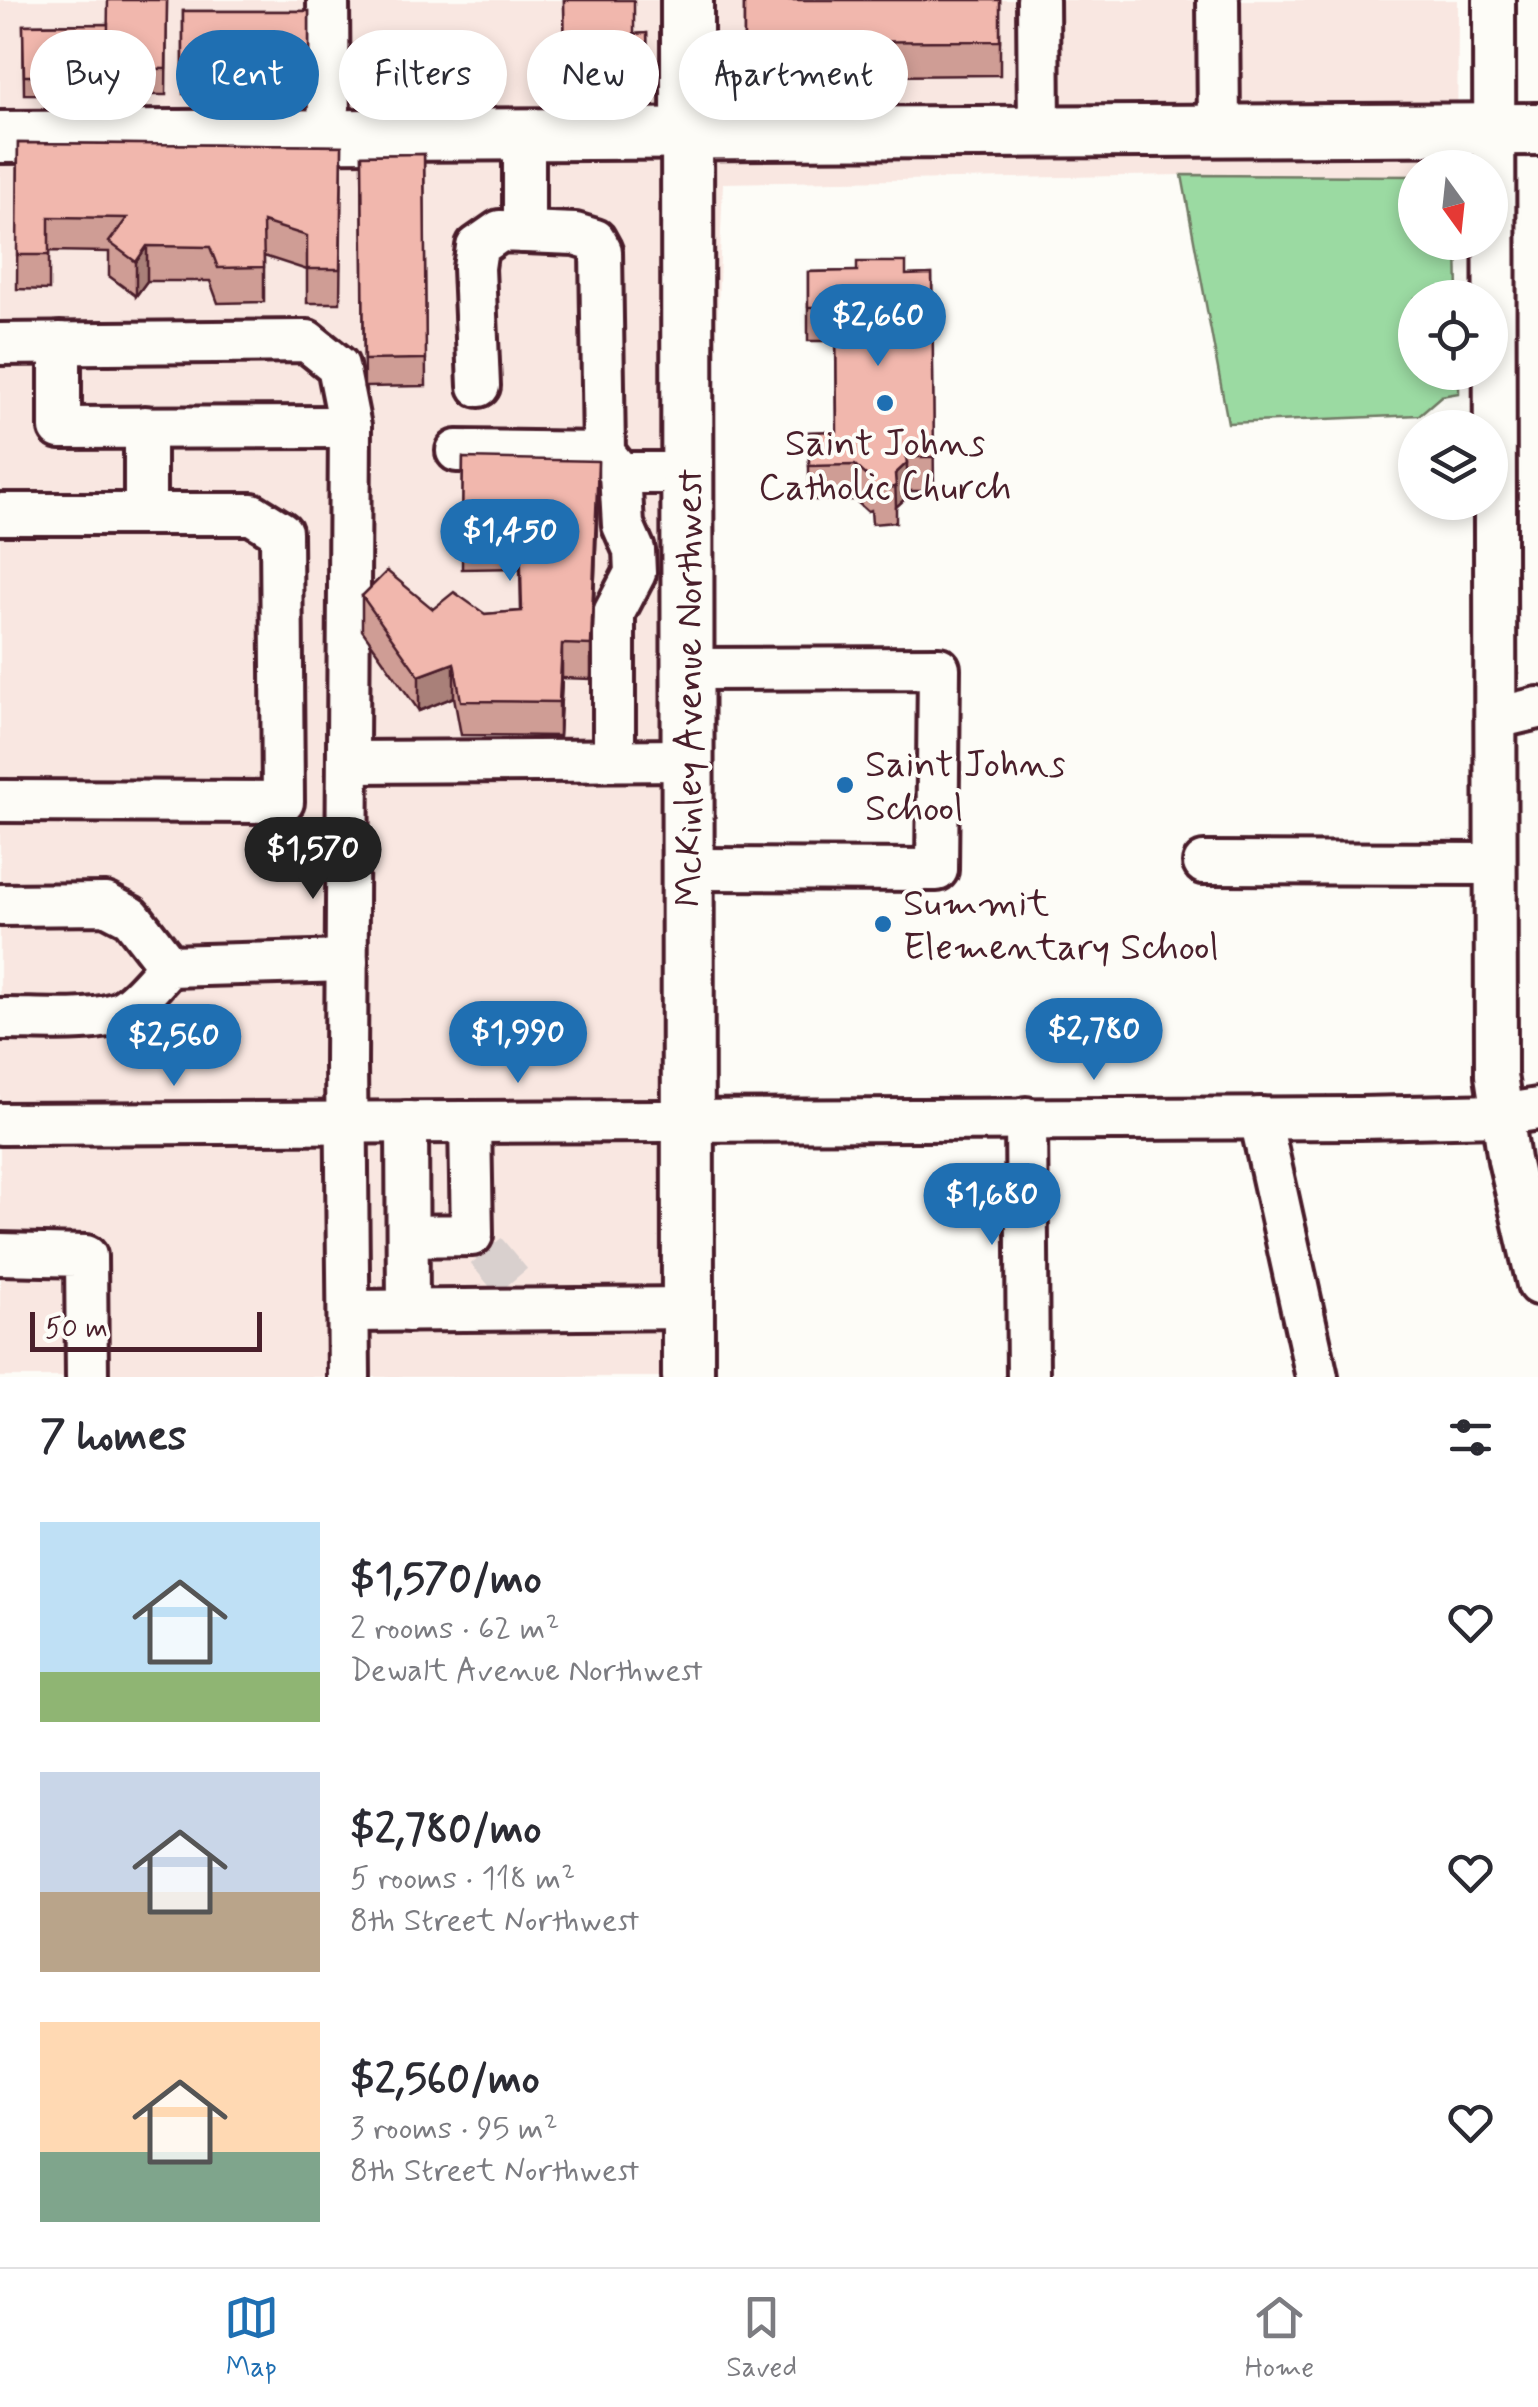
<!DOCTYPE html>
<meta charset="utf-8">
<style>
:root{--surface:#fff;--page:#f2f2f3;--text:#2b2b33;--muted:#7c7c81;--line:#e1e1e2;--accent:#1f6fb2}
body{margin:0;font-family:Mynerve,sans-serif;background:var(--page);color:var(--text);height:100vh;display:flex;flex-direction:column;font-size:38px;white-space:nowrap}
*{box-sizing:border-box;margin:0}
p{font-size:32px;color:var(--muted)}
.icon{flex:none;width:55px;height:55px;fill:none;stroke:currentColor;stroke-width:2;stroke-linecap:round;stroke-linejoin:round}
.map{position:relative;height:1377px;overflow:hidden}
.panel{display:flex;flex-direction:column;background:var(--surface);flex:1}
.panel>*{flex:none}
.hud{position:absolute;left:30px;top:30px;width:1000px;height:90px;display:flex;gap:20px}
.needle{width:65px;rotate:165deg}
.controls{position:absolute;left:1398px;top:150px;display:grid;gap:20px}
.controls a{display:grid;place-items:center;width:110px;height:110px;border-radius:50%;background:var(--surface);box-shadow:0 5px 15px #0003;font-size:50px}
.scale{position:absolute;left:30px;bottom:25px;width:232px;box-sizing:border-box;padding-left:10px;border:5px solid #4a1f2b;border-top:0;font-size:28px;line-height:35px;white-space:nowrap;color:#4a1f2b;-webkit-text-stroke:8px #fdfcf7;paint-order:stroke}
.price{position:absolute;translate:-50% -85px;padding:0 22px;border-radius:35px;background:var(--accent);color:#fff;font-size:32px;line-height:65px;filter:drop-shadow(0 2px 5px #0008)}
.price::after{content:'';position:absolute;left:50%;top:60px;width:30px;height:22px;margin-left:-15px;background:inherit;clip-path:polygon(0 0,100% 0,50% 100%)}
.price.current{background:#222;color:#fff}
ul{padding:0;list-style:none}
li{display:flex;align-items:center;gap:30px;height:250px;padding:0 40px}
li span{display:grid;place-items:center;flex:none;width:280px;height:200px;border-radius:0px;color:#555}
li>.icon{margin-inline-start:auto}
span .icon{width:120px;height:120px;fill:#fffc;stroke-width:1}
li b{font-size:42px}
h2{display:flex;justify-content:space-between;align-items:center;height:120px;padding:0 40px;font-size:42px}
.pill{padding:0 35px;border-radius:45px;background:var(--surface);box-shadow:0 5px 15px #0003;font-size:35px;line-height:90px}
.pill.current{background:var(--accent);color:#fff}
.dock{display:flex;justify-content:space-around;align-items:center;height:140px;border-top:2px solid var(--line);background:var(--surface);font-size:28px;color:var(--muted)}
.dock a{display:grid;justify-items:center;gap:5px}
.dock .current{color:var(--accent)}
.map>svg:first-child{display:block}
</style>
<div class="map">
<svg width="1538" height="1377" viewBox="0 0 1538 1377">
<rect width="100%" height="100%" fill="#fdfcf7"/>
<filter id="ink" filterUnits="userSpaceOnUse"><feTurbulence type="fractalNoise" baseFrequency=".01" numOctaves="2"/><feDisplacementMap in="SourceGraphic" scale="20" xChannelSelector="R" yChannelSelector="G"/><feConvolveMatrix kernelMatrix="1 2 1 2 8 2 1 2 1" color-interpolation-filters="sRGB"/></filter>
<g filter="url(#ink)">
<path fill="#f9e7e1" d="M0 0H1458L1457 167 1415 168V176L1182 175 723 183 674 1377H0Z"/>
<path fill="#9bdaa2" stroke="#727c66" stroke-width="2.5" d="M1182 175 1415 176V242L1457 243 1458 297 1415 298V372L1459 373V393L1441 396 1419 415 1228 423Z"/>
<g fill="none" stroke-linecap="round" stroke-linejoin="round">
<path stroke="#d9d0ce" stroke-width="40" stroke-dasharray="40 20" stroke-linecap="butt" d="M486 1251 513 1283"/>
<g stroke="#4a1f2b" stroke-width="48">
<g id="minor">
<path d="M328 0 329 135"/>
<path d="M1038 0 1039 131"/>
<path d="M1218 0 1219 131"/>
<path d="M1494 0 1496 1075 1509 1160 1538 1284"/>
<path d="M524 232V133"/>
<path d="M60 343V428L350 427"/>
<path d="M0 344 307 341 338 366 350 427 346 1063 349 1377"/>
<path d="M479 386 474 268 477 247 500 231 575 234 595 240 601 251 604 453 620 473 623 525 634 550 635 573 614 613V760"/>
<path d="M145 427V513"/>
<path d="M457 451 604 453"/>
<path d="M620 473H687"/>
<path d="M0 514H252L281 532 283 802 0 801"/>
<path d="M689 669 939 668 937 870 690 869"/>
<path d="M1496 718 1538 708"/>
<path d="M349 762 689 760"/>
<path d="M1204 863 1495 864"/>
<path d="M0 905 106 904 131 917 169 966"/>
<path d="M0 1019C32 1018 97 1025 124 1010 141 1000 155 980 169 966L347 961"/>
<path d="M1026 1118 1028 1377"/>
<path d="M1260 1118 1317 1377"/>
<path d="M407 1122 408 1311"/>
<path d="M0 1124 1359 1118 1500 1115 1538 1109"/>
<path d="M408 1236 472 1235 470 1122"/>
<path d="M0 1254 86 1256 87 1377"/>
<path d="M350 1311 688 1308"/>
</g>
</g>
<g stroke="#4a1f2b" stroke-width="58">
<g id="major">
<path d="M687 0 688 1377"/>
<path d="M0 137 1538 129"/>
</g>
</g>
<use href="#minor" stroke="#fdfcf7" stroke-width="40"/>
<use href="#major" stroke="#fdfcf7" stroke-width="50"/>
</g>
<g fill="#cf9d95" stroke="#4a1f2b" stroke-width="2.5">
<path d="M167 0 166 95 24 94 23 25 108 24Z"/>
<path d="M564 0 634 34 647 33 648 93 614 94V81L565 82Z"/>
<path d="M744 0H1000V75L744 77Z"/>
<rect x="183" y="11" width="126" height="83"/>
<path d="M18 143 342 146 340 303H307V270L264 256V302L218 303 210 281H147L136 296 109 276V252L49 251V290L17 289Z"/>
<path d="M424 154 426 386 364 387 362 155Z"/>
<path d="M857 271 906 275 932 274 934 491H907V497L896 507V522L872 524 871 510 867 511 855 500H809V432L837 431 836 341H808V272Z"/>
<path d="M463 458 598 495 591 679 562 678 559 736 461 735 454 697 419 711 362 630V596L433 609 485 614 521 611 520 568 462 569Z"/>
</g>
<g fill="#a98079" stroke="#4a1f2b" stroke-width="2.5">
<path d="M147 246V281L136 296V262Z"/>
<path d="M598 461V495L591 679V645Z"/>
<path d="M907 463V497L896 507 895 474Z"/>
<path d="M562 644V678L559 736V702Z"/>
<path d="M454 663V697L419 711V676Z"/>
</g>
<g fill="#f1b7ad" stroke="#4a1f2b" stroke-width="2.5">
<path d="M108 0H167L166 69 107 68Z"/>
<path d="M564 0H634V34L647 33 648 67H614V54L565 55Z"/>
<path d="M744 0H1000V41L744 42Z"/>
<rect x="183" y="11" width="126" height="56"/>
<path d="M108 24 107 76H24L23 25Z"/>
<path d="M18 143 342 146 340 269H307V236L263 222 264 267 218 268 210 247 147 246 136 262 109 242 127 218 49 217V255H17Z"/>
<path d="M424 154 426 359 364 360 362 155Z"/>
<path d="M857 262H906V275L932 274 934 457H906L907 463 895 474 896 487 872 489 871 476H867L855 465 809 466V432L837 431 836 307H808V272L857 271Z"/>
<path d="M463 458 598 461 591 645 562 644 559 702 461 701 454 663 419 676 362 596 387 571 433 609 454 592 485 614 522 611 520 534 462 535Z"/>
</g>
</g>
<g fill="#1f6fb2" stroke="#fdfcf7" stroke-width="4">
<circle cx="885" cy="403" r="10"/>
<circle cx="845" cy="785" r="10"/>
<circle cx="883" cy="924" r="10"/>
</g>
<g text-anchor="middle" stroke-width="8" stroke-linejoin="round" paint-order="stroke">
<g font-size="38" fill="#4a1f2b" stroke="#fdfcf7" text-anchor="start">
<text x="885" y="455" text-anchor="middle">Saint Johns<tspan x="885" dy="44">Catholic Church</tspan></text>
<text x="865" y="776">Saint Johns<tspan x="865" dy="44">School</tspan></text>
<text x="903" y="915">Summit<tspan x="903" dy="44">Elementary School</tspan></text>
</g>
<g font-size="38" fill="#4a1f2b" stroke="#fdfcf7">
<text transform="translate(688 688) rotate(-90)" y="13">McKinley Avenue Northwest</text>
</g>
</g>
</svg>
<div class="controls">
<a><svg class="needle" viewBox="-14 -14 28 28"><path d="M0-13l5 13h-10z" fill="#e53935"/><path d="M0 13l5-13h-10z" fill="#7c7c81"/></svg></a>
<a><svg class="icon" aria-label="locate" viewBox="0 0 24 24"><circle cx="12" cy="12" r="6"/><path d="M12 2v4M12 18v4M2 12h4M18 12h4"/></svg></a>
<a><svg class="icon" aria-label="layers" viewBox="0 0 24 24"><path d="M12 4l9 5-9 5-9-5zM3 14l9 5 9-5"/></svg></a>
</div>
<div class="scale">50 m</div>
<b class="price" style="left:878px;top:369px">$2,660</b>
<b class="price" style="left:510px;top:584px">$1,450</b>
<b class="price current" style="left:313px;top:902px">$1,570</b>
<b class="price" style="left:1094px;top:1083px">$2,780</b>
<b class="price" style="left:518px;top:1086px">$1,990</b>
<b class="price" style="left:174px;top:1089px">$2,560</b>
<b class="price" style="left:992px;top:1248px">$1,680</b>
<div class="hud">
<a class="pill">Buy</a>
<a class="pill current">Rent</a>
<a class="pill">Filters</a>
<a class="pill">New</a>
<a class="pill">Apartment</a>
</div>
</div>
<section class="panel">
<h2>7 homes<svg class="icon" aria-label="filters" viewBox="0 0 24 24"><path d="M4 7h16M4 17h16"/><circle cx="9" cy="7" r="2"/><circle cx="15" cy="17" r="2"/></svg></h2>
<ul>
<li><span style="background:linear-gradient(#bfe0f5 75%,#8fb573 0)"><svg class="icon" aria-label="home" viewBox="0 0 24 24"><path d="M3 11l9-7 9 7M6 9v11h12V9"/></svg></span><div><b>$1,570/mo</b><p>2 rooms · 62 m²</p><p>Dewalt Avenue Northwest</p></div><svg class="icon" aria-label="heart" viewBox="0 0 24 24"><path d="M12 20l-8-8c-3-5 5-10 8-4 3-6 11-1 8 4z"/></svg></li>
<li><span style="background:linear-gradient(#c9d6e8 60%,#b9a48a 0)"><svg class="icon" aria-label="home" viewBox="0 0 24 24"><path d="M3 11l9-7 9 7M6 9v11h12V9"/></svg></span><div><b>$2,780/mo</b><p>5 rooms · 118 m²</p><p>8th Street Northwest</p></div><svg class="icon" aria-label="heart" viewBox="0 0 24 24"><path d="M12 20l-8-8c-3-5 5-10 8-4 3-6 11-1 8 4z"/></svg></li>
<li><span style="background:linear-gradient(#ffd9b3 65%,#7fa58c 0)"><svg class="icon" aria-label="home" viewBox="0 0 24 24"><path d="M3 11l9-7 9 7M6 9v11h12V9"/></svg></span><div><b>$2,560/mo</b><p>3 rooms · 95 m²</p><p>8th Street Northwest</p></div><svg class="icon" aria-label="heart" viewBox="0 0 24 24"><path d="M12 20l-8-8c-3-5 5-10 8-4 3-6 11-1 8 4z"/></svg></li>
</ul>
</section>
<nav class="dock">
<a class="current"><svg class="icon" aria-label="map" viewBox="0 0 24 24"><path d="M3 6l6-2 6 2 6-2v14l-6 2-6-2-6 2zM9 4v14M15 6v14"/></svg>Map</a>
<a><svg class="icon" aria-label="saved" viewBox="0 0 24 24"><path d="M7 4h10v16l-5-4-5 4z"/></svg>Saved</a>
<a><svg class="icon" aria-label="home" viewBox="0 0 24 24"><path d="M3 11l9-7 9 7M6 9v11h12V9"/></svg>Home</a>
</nav>
